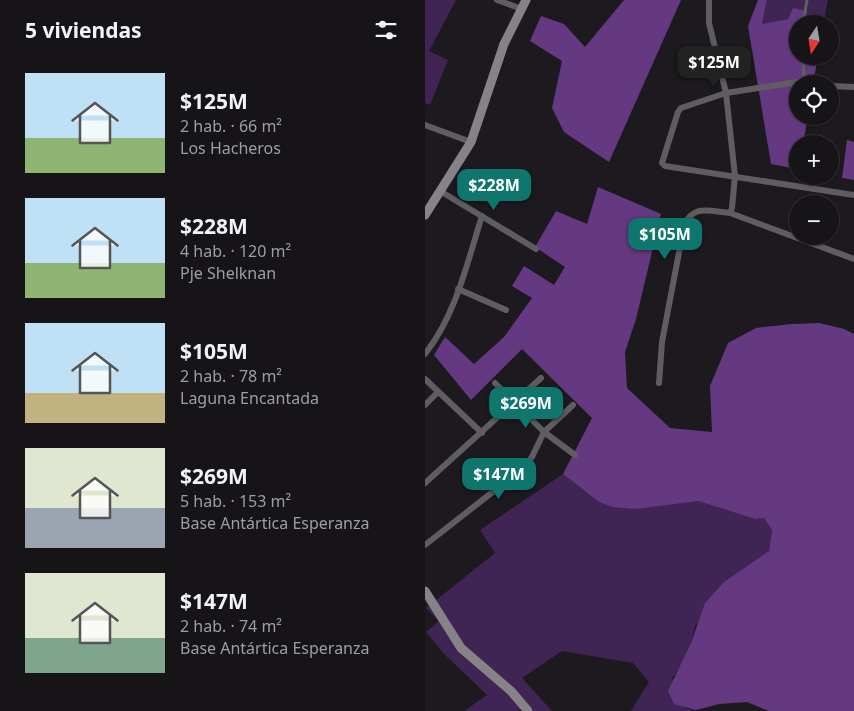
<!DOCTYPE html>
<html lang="es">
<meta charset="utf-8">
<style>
:root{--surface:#161417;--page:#1f1d20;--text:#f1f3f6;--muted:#9e9ea1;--line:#353336;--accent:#0f766e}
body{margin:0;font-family:"Noto Sans",sans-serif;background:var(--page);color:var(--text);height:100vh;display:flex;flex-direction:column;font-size:19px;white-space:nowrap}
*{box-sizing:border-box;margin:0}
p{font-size:16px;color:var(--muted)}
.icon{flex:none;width:28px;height:28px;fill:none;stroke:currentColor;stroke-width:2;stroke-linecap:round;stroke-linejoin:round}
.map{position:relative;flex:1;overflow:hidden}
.sheet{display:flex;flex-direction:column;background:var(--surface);width:425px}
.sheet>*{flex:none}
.needle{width:32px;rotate:192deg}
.tools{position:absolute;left:364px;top:15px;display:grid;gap:10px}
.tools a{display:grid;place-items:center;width:50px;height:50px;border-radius:50%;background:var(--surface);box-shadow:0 1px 4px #0004,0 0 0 1px var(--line);font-size:25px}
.price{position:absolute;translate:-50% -42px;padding:0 11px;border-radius:10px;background:var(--accent);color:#fff;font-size:16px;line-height:32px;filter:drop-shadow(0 1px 2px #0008)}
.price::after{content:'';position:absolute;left:50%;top:30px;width:15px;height:11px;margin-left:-8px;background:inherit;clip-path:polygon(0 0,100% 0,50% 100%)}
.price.current{background:#222;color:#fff}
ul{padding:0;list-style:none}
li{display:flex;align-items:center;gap:15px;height:125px;padding:0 25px}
li span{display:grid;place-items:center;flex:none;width:140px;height:100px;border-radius:0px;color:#555}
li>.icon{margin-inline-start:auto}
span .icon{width:60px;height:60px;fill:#fffc;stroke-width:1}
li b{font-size:21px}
h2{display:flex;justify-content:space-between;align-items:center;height:60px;padding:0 25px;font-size:21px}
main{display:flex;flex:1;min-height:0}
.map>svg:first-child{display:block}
</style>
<main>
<section class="sheet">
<h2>5 viviendas<svg class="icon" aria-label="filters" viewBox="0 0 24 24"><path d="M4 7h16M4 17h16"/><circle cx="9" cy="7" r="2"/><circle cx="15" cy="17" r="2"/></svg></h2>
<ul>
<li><span style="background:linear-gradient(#bfe0f5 65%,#8fb573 0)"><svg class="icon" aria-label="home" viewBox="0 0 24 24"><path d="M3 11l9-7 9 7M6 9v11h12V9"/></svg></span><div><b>$125M</b><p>2 hab. · 66 m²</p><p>Los Hacheros</p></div></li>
<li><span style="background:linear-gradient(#bfe0f5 65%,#8fb573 0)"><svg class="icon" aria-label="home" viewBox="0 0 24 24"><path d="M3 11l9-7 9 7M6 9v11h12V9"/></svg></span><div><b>$228M</b><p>4 hab. · 120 m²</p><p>Pje Shelknan</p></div></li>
<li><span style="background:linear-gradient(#bfe0f5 70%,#c2b280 0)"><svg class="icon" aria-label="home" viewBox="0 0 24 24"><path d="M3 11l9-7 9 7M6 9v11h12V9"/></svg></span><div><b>$105M</b><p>2 hab. · 78 m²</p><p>Laguna Encantada</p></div></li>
<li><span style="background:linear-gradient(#dfe7d0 60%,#9aa5b1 0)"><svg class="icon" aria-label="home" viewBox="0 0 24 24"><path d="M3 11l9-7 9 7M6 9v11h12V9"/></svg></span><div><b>$269M</b><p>5 hab. · 153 m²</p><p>Base Antártica Esperanza</p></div></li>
<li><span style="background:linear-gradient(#dfe7d0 65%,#7fa58c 0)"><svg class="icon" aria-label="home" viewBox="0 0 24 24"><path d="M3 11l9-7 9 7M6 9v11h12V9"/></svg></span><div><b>$147M</b><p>2 hab. · 74 m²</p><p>Base Antártica Esperanza</p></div></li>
</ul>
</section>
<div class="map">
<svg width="429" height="711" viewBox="0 0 429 711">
<rect width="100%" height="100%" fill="#1d1a1f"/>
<g fill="#402453">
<path d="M0 0H31L4 51 23 60 5 105 0 103Z"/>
<path d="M342 0H403L398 24H379L364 19 337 24Z"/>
<path d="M138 474 174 502 273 501 330 519 339 517 347 530 344 551 333 560 270 626 266 643 255 667 247 678 261 708 271 711H206L224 682 208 663 137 651 97 678 127 711H103L99 707 93 711H39L62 695 18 653 1 632 14 621 1 608 70 553 55 530Z"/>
</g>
<g fill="#653981">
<path d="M199 0H256L184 162 139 132 127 108 137 61 105 41 116 16 139 24 160 47Z"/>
<path d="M333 0H342L337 24 363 19 368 8 382 11 379 24H372V56H393L388 84H372V116H383L378 144H372V169L346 164 323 26Z"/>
<path d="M422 140 429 142V180L417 178Z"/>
<path d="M173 187 236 214 211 319 200 352 202 388 245 428 287 432 285 386 303 343 331 328 367 324 394 323 419 329 429 334V711H344L322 702 294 704 271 710 249 704 243 691 266 643 280 603 299 582 344 551 347 530 339 518 330 519 273 501 210 509 188 507 174 502 138 474 167 418 97 349 46 400 9 355 20 337 49 364 79 337 107 298 87 286 99 266 129 285 140 267 110 247 131 211 162 224Z"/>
</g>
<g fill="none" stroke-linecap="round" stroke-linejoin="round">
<g stroke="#5f5d60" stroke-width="3">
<path d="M378 24 382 0"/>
<path d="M378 56 379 81"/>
</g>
<g stroke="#5f5d60" stroke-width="6">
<path d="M72 0 97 9"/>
<path d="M392 84 379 81 301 93 256 108 253 112 237 163 240 166 429 195"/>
<path d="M405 86 429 87"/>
<path d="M0 125 46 142"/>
<path d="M15 191 111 249"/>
<path d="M305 213 429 259"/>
<path d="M33 289 81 310"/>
<path d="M0 354C31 315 42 263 57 216"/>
<path d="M0 379 57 433"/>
<path d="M70 383 119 432 150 455"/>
<path d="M234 383 237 342 259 226C268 204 284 211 305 213L307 208 310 176 301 93 284 23V0"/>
<path d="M0 405 13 392"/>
<path d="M0 483 116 378"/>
<path d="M0 545 97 469 107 457 119 432 148 405"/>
</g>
<g stroke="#858387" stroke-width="9">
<path d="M0 215 46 142 79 44 101 0"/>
<path d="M0 591 36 648 86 691 103 711"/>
</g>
</g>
</svg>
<div class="tools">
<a><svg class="needle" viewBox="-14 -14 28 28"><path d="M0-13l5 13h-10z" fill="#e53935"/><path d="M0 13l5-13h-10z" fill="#9e9ea1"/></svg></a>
<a><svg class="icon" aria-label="locate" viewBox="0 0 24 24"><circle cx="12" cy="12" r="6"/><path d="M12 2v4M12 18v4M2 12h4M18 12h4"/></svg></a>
<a>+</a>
<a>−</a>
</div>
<b class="price current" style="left:289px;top:88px">$125M</b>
<b class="price" style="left:69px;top:211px">$228M</b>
<b class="price" style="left:240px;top:260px">$105M</b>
<b class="price" style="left:101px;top:429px">$269M</b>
<b class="price" style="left:74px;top:500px">$147M</b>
</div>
</main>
